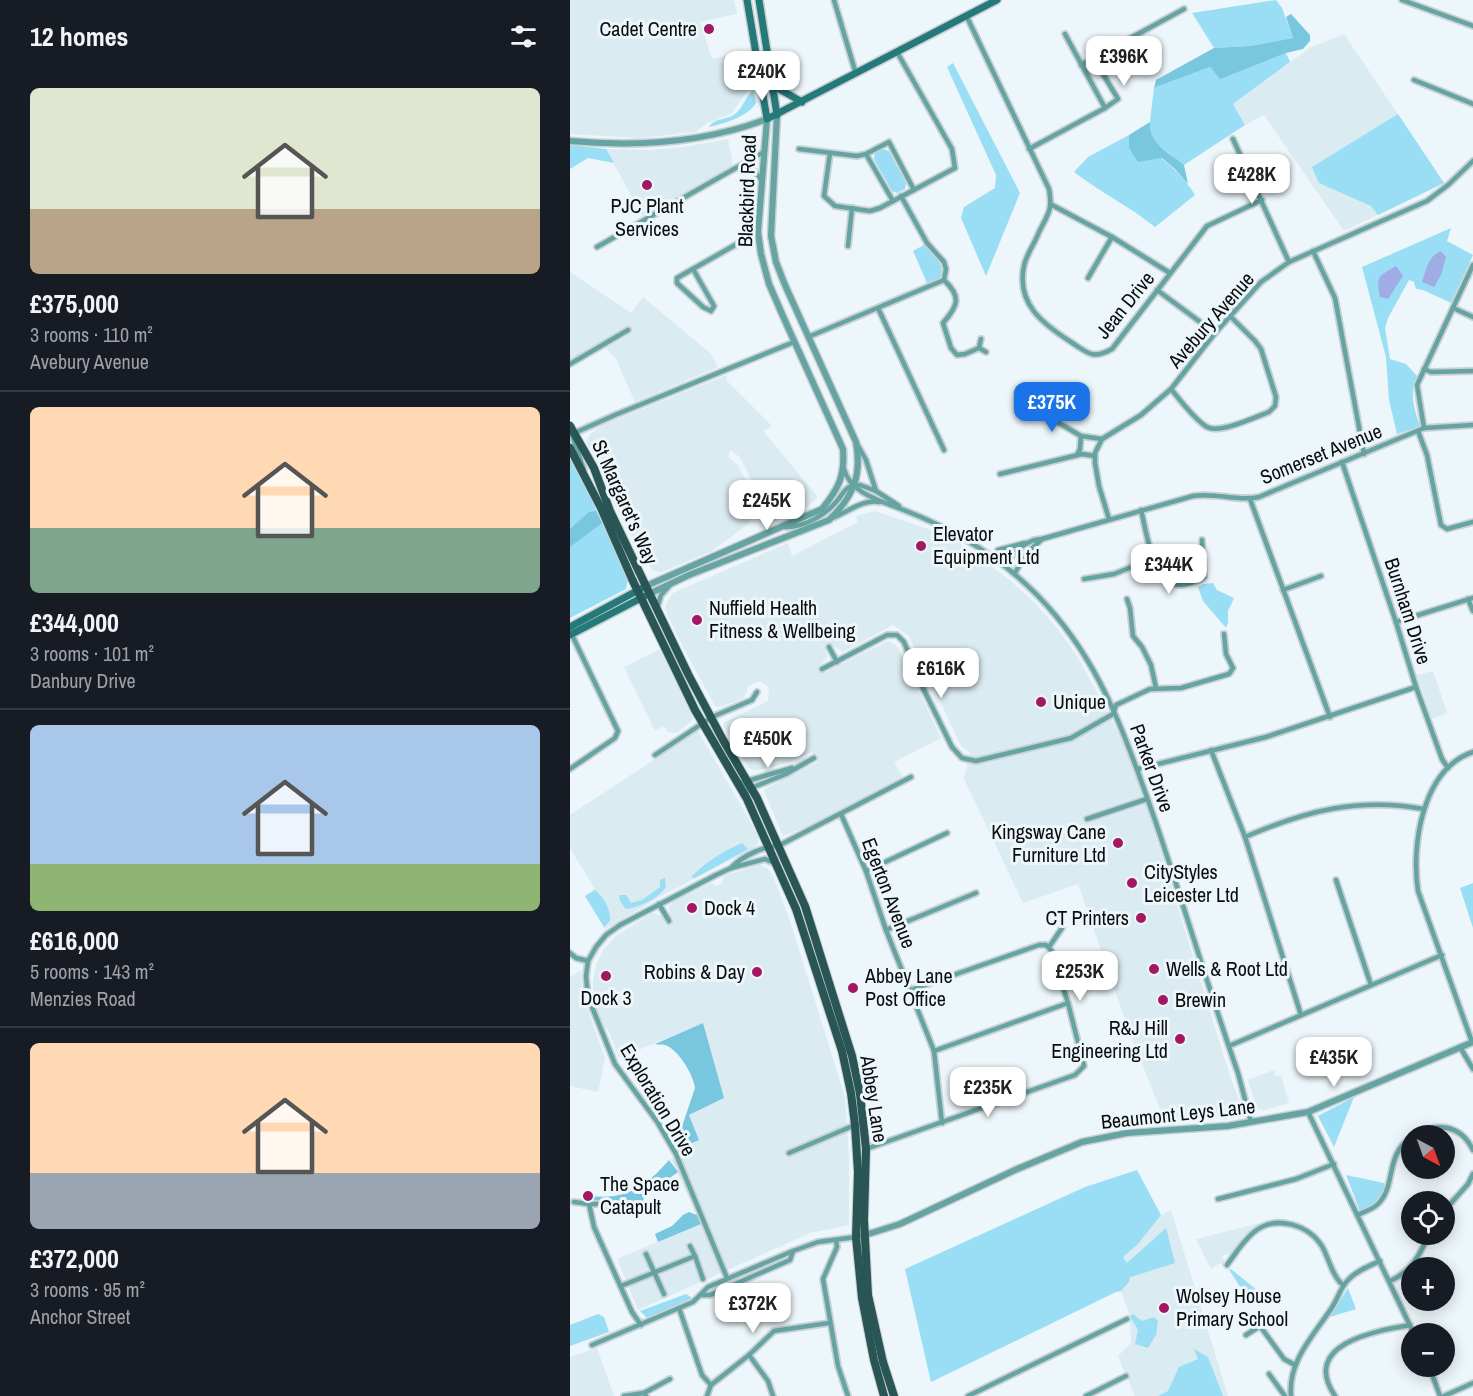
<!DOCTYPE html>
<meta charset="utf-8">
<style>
:root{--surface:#171b24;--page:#20242c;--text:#f1f3f6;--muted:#9ea1a6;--line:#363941;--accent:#1a73e8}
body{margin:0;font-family:"Archivo Narrow",sans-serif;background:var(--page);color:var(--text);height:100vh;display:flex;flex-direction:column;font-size:22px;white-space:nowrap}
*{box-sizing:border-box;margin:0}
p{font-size:20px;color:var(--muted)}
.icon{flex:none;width:33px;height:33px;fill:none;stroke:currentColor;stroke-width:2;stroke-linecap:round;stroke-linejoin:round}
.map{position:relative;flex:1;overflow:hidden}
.panel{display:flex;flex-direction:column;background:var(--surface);width:570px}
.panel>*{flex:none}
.needle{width:39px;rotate:139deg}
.tools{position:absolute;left:831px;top:1125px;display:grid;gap:12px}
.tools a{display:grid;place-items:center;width:54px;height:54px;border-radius:50%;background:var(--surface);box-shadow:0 3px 15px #0003;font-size:30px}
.price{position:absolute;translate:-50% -51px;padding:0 14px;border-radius:12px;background:#fff;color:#222;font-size:20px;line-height:39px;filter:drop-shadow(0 2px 3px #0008)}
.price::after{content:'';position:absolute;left:50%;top:36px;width:18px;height:14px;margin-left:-9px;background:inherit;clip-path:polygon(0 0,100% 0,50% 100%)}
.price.selected{background:var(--accent);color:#fff}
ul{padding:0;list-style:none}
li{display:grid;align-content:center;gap:12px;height:318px;padding:0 30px}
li+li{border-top:2px solid var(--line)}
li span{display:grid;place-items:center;height:186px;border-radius:9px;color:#555}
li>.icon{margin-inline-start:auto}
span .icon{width:108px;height:108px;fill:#fffc;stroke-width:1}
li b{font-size:26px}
h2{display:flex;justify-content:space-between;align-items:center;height:72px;padding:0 30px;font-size:26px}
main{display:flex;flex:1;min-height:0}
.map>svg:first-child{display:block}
</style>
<main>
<section class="panel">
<h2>12 homes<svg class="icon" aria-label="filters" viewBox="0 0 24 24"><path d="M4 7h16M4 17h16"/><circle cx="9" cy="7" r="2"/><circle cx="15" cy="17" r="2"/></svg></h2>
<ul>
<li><span style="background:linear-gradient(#dfe7d0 65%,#b9a48a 0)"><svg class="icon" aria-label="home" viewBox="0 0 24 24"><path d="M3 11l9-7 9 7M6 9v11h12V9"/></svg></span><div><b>£375,000</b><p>3 rooms · 110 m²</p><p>Avebury Avenue</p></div></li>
<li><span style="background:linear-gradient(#ffd9b3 65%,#7fa58c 0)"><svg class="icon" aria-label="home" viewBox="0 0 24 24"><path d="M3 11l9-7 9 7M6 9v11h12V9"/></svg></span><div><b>£344,000</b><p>3 rooms · 101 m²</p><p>Danbury Drive</p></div></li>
<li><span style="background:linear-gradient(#a9c7e8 75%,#8fb573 0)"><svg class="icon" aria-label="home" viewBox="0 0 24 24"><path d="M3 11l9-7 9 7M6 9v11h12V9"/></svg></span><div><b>£616,000</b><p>5 rooms · 143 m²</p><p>Menzies Road</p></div></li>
<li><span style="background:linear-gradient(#ffd9b3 70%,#9aa5b1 0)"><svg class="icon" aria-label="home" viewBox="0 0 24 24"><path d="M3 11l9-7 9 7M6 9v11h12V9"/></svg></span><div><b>£372,000</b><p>3 rooms · 95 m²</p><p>Anchor Street</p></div></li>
</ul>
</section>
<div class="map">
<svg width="903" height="1396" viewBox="0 0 903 1396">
<rect width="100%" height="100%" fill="#edf6fa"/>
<g fill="#daebf1">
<path d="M0 0H164L167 14 130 22 142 59 175 51 180 87 161 114 137 123 125 132 69 138 0 134Z"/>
<path d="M774 34 874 183 774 231 694 115 675 125 663 104 740 48Z"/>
<path d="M158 139 163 166 72 216 36 149 79 150 114 147Z"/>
<path d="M0 272 61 313 73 297 140 353 148 367 65 402 46 359 36 348 57 336 53 329 0 361Z"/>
<path d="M157 375 156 380 202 426 193 431 248 497 237 507 202 522 194 506 196 498 191 488 185 487 170 457 160 450 158 457 168 465 180 490 176 496 183 512 178 524 142 551 92 572 84 571 74 560 44 503 36 483 34 476 36 472 29 457 22 452 17 443 18 438 21 433 33 425Z"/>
<path d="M305 511 367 532 387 542 409 557 437 578 464 602 487 628 509 659 553 741 566 772 660 1076 672 1107 666 1114 596 1124 559 1031 508 884 453 903 394 779 400 753 391 746 339 636 323 625 273 652 262 645 255 649 258 657 250 665 254 673 318 641 324 644 329 649 371 738 324 762 334 780 271 814 213 836 194 791 197 788 248 762 242 752 219 762 202 767 186 770 179 768 153 725 155 722 198 701 199 688 192 682H186L178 687 175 696 172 699 149 707 145 706 114 649 97 614 95 606 103 593 218 543 222 556 288 522 286 516Z"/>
<path d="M90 649 123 717 121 722 106 733 98 732 94 726 85 731 54 667Z"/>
<path d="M863 671 877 713 862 719 847 675Z"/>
<path d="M128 731 189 837 187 844 184 848 91 896 35 929 15 896 25 889 0 848V815Z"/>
<path d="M190 865 197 868 203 876 220 921 275 1097 279 1160V1225L240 1233 68 1310 47 1259 131 1224 101 1159 114 1147 129 1140 119 1115 153 1099 133 1023 49 1058 38 1029 31 1025 23 999V981L26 965 34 949 47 935 82 913 93 916 100 912 99 907 102 902 142 883 146 886 152 883 154 876 159 874Z"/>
<path d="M11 970 12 994 35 1058 28 1092 0 1086V977Z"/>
<path d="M704 1070 706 1077 711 1075 719 1103 695 1110 687 1109 678 1080Z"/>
<path d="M601 1210 658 1396H565L548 1356 561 1343 560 1315 551 1291 559 1282 557 1264 553 1257 568 1244 591 1215Z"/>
<path d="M690 1223 675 1235 662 1255 655 1254 652 1257 655 1262 653 1266 650 1263 641 1269 626 1239Z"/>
<path d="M27 1348 44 1396H0V1357Z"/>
</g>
<g fill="#9adef5">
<path d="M706 0 712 8 723 38 680 46 644 48 622 13Z"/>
<path d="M716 53 720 62 663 104 675 125 614 165 584 142 579 129 584 88 640 67 650 78Z"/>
<path d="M383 63 450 193 416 276 391 218 394 207 425 188 426 175 377 67Z"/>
<path d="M183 91 186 102C182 115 151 125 139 127 145 117 156 121 165 114 173 108 175 97 183 91Z"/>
<path d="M828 114 874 183 808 215 801 206 749 183 742 167Z"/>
<path d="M559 135V148L582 159 591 158C605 169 616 180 625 195L585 227C559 206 530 192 504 172L518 157Z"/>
<path d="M0 145 36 149 44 163 18 158 0 169Z"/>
<path d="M313 149 319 151 336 183 335 189 327 193 322 191 304 159 305 153Z"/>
<path d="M881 228 877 241 903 255 881 303 853 290 846 289 844 282 839 280 818 318 815 328 820 359 836 364 847 376C839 392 844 409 850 426L827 434 819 400 816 357 792 267Z"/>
<path d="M354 245C363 254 376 264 370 278L357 283 343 251Z"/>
<path d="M0 453 58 579 56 589 0 618Z"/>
<path d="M643 583 647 590 664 598 658 611V622L656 628 633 601 628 587 634 584Z"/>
<path d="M172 843 178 849 125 878 121 877C136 862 153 851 172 843Z"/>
<path d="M95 878 96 887C88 899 70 907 56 909L50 901 49 895H56L61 903 72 900 90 887V880Z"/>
<path d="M903 883V928L890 888Z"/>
<path d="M25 890C34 897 41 910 40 921L34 927 15 896Z"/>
<path d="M784 1097 764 1147 748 1116Z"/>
<path d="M567 1170 591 1215 568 1244 553 1257 557 1263 596 1228 605 1263 561 1277 560 1276 559 1282 551 1291 546 1292 361 1382 335 1269 515 1187Z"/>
<path d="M776 1175 814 1183C815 1203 806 1206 790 1211Z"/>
<path d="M661 1269 687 1290 681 1303 659 1270Z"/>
<path d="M778 1288 786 1309 760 1317Z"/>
<path d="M116 1294 122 1298 77 1318 70 1311Z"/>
<path d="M28 1314 34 1317 39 1332 0 1346V1325Z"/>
<path d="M563 1314 572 1321 584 1317 588 1321 586 1335 578 1348 565 1344 568 1330 560 1316Z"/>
<path d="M624 1349 638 1357 653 1396H588L598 1391 609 1367 628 1359Z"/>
</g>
<g fill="#79c6df">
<path d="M721 14 740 35V41L733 49 716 53 650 79 640 67 584 88 586 80 644 48 680 46 723 38 716 17Z"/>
<path d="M580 122C578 144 599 152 614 165L618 184 605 169 592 158 568 162 559 148V135Z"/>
<path d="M26 511 32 523 0 547V529L19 512Z"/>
<path d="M133 1023 154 1098 119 1115 129 1140 107 1150 105 1147 125 1088C124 1075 107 1048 95 1045 91 1044 88 1045 85 1044Z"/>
<path d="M99 1160 108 1172 75 1196 68 1211 64 1213 59 1201 31 1212 34 1202 19 1204 18 1196C56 1200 75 1188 99 1160Z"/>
<path d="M119 1212 127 1215 131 1224 88 1242 85 1234 102 1226 113 1215Z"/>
</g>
<g fill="#a0ace6">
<path d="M871 251 876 257 871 275 864 287 852 282C856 270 858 256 871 251Z"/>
<path d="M826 266 833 276 818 299 810 297C806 275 808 277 826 266Z"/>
</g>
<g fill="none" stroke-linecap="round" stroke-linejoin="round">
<g stroke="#c9d1d4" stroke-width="8">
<g id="minor">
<path d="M264 0 286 74"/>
<path d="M832 0 903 26"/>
<path d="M396 15 479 189C483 210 478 214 469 232 465 243 456 255 454 266 446 304 473 324 501 342 518 353 522 360 542 349L637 226 692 200"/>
<path d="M524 59 548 99 535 108"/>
<path d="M511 65 614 9"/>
<path d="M844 80 903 104"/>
<path d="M663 139 719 262"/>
<path d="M229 149 287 156 296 154 319 142 344 190"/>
<path d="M459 149 535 108 495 34"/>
<path d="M260 153 254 196 265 206 300 211 310 208 385 168 382 149 327 52"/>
<path d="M296 154 323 201"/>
<path d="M171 167 183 169 192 181"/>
<path d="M331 196 357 243 374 262 376 269 374 280C392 297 388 306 373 323L381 348 387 355 395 354 409 348"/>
<path d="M482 205 542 237 600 273"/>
<path d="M278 246 282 208"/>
<path d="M27 247 194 152"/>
<path d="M743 251 765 298 794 454"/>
<path d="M123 269 144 306 141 311 133 307 107 283V278L188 232"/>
<path d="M518 278 542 237"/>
<path d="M587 290 645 333"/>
<path d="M308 308 374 450"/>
<path d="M883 308 903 317"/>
<path d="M238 337 374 280"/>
<path d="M411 339 409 348 416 352"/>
<path d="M0 364 58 330"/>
<path d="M854 369 861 372 903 371"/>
<path d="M601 389C610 400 625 420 637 427 650 434 685 417 699 412L705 406 706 397 691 349 685 341 660 316"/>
<path d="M456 392 465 409 511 436 532 439"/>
<path d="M854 428 847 385 903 265"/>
<path d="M848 431 857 455 871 525 877 529 903 522"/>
<path d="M5 433 3 438 14 470"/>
<path d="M0 435 45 415 224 342"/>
<path d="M287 444 296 460 306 491 329 506"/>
<path d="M507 455 510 449 511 436"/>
<path d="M772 462 826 622 846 687 872 759 878 768"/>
<path d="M274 469C280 493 311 501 331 509 392 532 444 565 486 616 537 677 560 749 586 823 614 906 639 990 668 1073L681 1122"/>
<path d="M430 474 512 454 525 456"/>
<path d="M680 499 760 717"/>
<path d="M571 510C577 533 583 592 616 584 623 582 629 581 634 577L632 540"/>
<path d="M262 518C278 512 292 499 310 502"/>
<path d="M539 519 529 486 525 463V453L532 439 571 415 601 389 645 333 691 282 719 262 857 201 878 185 903 161"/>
<path d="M215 527C233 528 255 515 266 502 271 497 273 491 279 487L290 485 306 491"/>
<path d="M428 550 455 543"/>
<path d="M434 564C445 554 455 539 472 539L623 496C645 492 668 502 689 497L854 428 903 425"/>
<path d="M445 573 455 555 472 539"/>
<path d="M514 579 544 574 584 558"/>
<path d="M713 590 751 576"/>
<path d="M557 599 560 608 563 636 572 647 581 665 586 688"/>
<path d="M898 599 903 611"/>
<path d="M87 608 91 595 100 585"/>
<path d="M826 622 903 598"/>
<path d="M259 647 267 662"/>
<path d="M252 669 317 635H327L334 642 351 684 382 747 392 758 406 761 501 738 543 714 546 705 580 689 611 688 659 674 663 668 656 654 654 634"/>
<path d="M641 750 675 837 731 1015"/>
<path d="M85 755 142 717 182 700 187 692"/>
<path d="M0 769 45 738 48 731 1 633"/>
<path d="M568 769 696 737 846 687"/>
<path d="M167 780 181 788 216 774 244 758"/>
<path d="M177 797V781L222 768"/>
<path d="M271 814 296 871 316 930 364 1051 372 1123"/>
<path d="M517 819 577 799"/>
<path d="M675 837C735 811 788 797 854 809"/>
<path d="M208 846 341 777"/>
<path d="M161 868C171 857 193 846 208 846"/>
<path d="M296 871 377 833"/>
<path d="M766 880 801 985"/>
<path d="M89 904 99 921"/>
<path d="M316 930 406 893"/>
<path d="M479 947 492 928"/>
<path d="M0 953 6 958 18 961"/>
<path d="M902 1042 848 891C841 846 852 769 903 752"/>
<path d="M659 1046 872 955"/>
<path d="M890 1047 903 1069"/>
<path d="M364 1051 498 1003"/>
<path d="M738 1112 844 1334"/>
<path d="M844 1136C867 1121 891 1125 903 1150"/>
<path d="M296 1149 505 1075 514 1066 498 1003 481 950 476 945H469L341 990"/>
<path d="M219 1153 285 1125"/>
<path d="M648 1199 726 1179 764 1164"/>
<path d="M4 1202 19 1204H35"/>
<path d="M19 1204 24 1227 62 1312 71 1325"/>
<path d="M874 1211 898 1184 903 1174"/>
<path d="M787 1215C794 1212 803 1209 808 1204 827 1185 814 1155 842 1137"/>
<path d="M266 1240 267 1247 253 1279 268 1366 278 1396"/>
<path d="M120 1246 125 1256"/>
<path d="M76 1254 94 1294"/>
<path d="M657 1265C665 1254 673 1241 684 1232 706 1214 740 1225 753 1248 759 1260 763 1277 773 1285"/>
<path d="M157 1278 106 1154 88 1123 45 1064 18 997 16 976 18 961 26 947 36 935 50 925 146 875 161 868 195 859 204 863"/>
<path d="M820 1281C841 1272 850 1255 859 1234"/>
<path d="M51 1286 125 1256 133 1279"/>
<path d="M131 1295H140L220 1260 223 1251"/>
<path d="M109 1308 132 1375 141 1385"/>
<path d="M676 1335 690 1326 714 1359 725 1365"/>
<path d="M22 1345 123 1302 138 1287 223 1251 248 1242 286 1237"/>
<path d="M179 1355 198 1381 203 1396"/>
<path d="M859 1366 870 1396"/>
<path d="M699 1374 715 1396"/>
<path d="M54 1396 74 1393"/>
<path d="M76 1396 74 1393 100 1379"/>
<path d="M137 1396 141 1385 179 1355 204 1331 259 1323"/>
<path d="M398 1396 557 1319"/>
<path d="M516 1396 556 1376"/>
<path d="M721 1396C718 1361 743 1336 761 1309 768 1299 770 1288 778 1280 786 1271 799 1266 810 1261"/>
<path d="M765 1396C730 1344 805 1331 840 1325"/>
<path d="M874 1396 903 1383"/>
</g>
</g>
<g stroke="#c9d1d4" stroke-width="9">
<g id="tertiary">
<path d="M0 141C66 147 134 143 197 119L188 232 191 254 199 284 216 323 273 449C275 476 269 488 252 509L76 586"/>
<path d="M79 594 119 575 259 520C284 496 292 475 286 442L215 285 206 262 201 236 207 115"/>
<path d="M292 1236 330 1224 445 1170 512 1142 557 1133 658 1126 738 1112 903 1042"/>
</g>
</g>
<g stroke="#c9d1d4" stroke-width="10">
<g id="secondary">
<path d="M177 0 197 119 427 0"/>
<path d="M189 0 207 115"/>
<path d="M202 85 232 102"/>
<path d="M0 627 76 586"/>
<path d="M0 635 75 596"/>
</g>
</g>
<g stroke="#c9d1d4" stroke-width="10">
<g id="primary">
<path d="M0 426 24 468 40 511 118 674 153 740 187 798 235 906 282 1056 290 1094 296 1149 294 1220 298 1295 313 1362 324 1396"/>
<path d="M0 448 31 508 62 579 125 710 177 799 226 909 272 1051 281 1093 285 1125 288 1172 286 1237 292 1298 304 1360 314 1396"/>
</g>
</g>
<use href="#minor" stroke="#66a4a3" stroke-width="4.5"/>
<use href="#tertiary" stroke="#66a4a3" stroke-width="6"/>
<use href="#secondary" stroke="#257a79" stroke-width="7"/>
<use href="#primary" stroke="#295555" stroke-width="8"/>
</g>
<g fill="#a31860" stroke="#edf6fa" stroke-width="2">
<circle cx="139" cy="29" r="6"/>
<circle cx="77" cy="185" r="6"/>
<circle cx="351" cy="546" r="6"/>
<circle cx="127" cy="620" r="6"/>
<circle cx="471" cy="702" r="6"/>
<circle cx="548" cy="843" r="6"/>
<circle cx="562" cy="883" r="6"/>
<circle cx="122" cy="908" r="6"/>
<circle cx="571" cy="918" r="6"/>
<circle cx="584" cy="969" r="6"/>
<circle cx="187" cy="972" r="6"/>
<circle cx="36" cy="976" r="6"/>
<circle cx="283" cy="988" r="6"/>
<circle cx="593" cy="1000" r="6"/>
<circle cx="610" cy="1039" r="6"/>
<circle cx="18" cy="1196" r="6"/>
<circle cx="594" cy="1308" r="6"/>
</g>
<g text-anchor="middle" stroke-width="6" stroke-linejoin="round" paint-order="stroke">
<g font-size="20" fill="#0a0d0e" stroke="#edf6fa" text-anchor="start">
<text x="127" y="36" text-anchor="end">Cadet Centre</text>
<text x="77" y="213" text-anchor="middle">PJC Plant<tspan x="77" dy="23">Services</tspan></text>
<text x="363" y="541">Elevator<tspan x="363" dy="23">Equipment Ltd</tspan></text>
<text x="139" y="615">Nuffield Health<tspan x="139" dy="23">Fitness &amp; Wellbeing</tspan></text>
<text x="483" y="709">Unique</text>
<text x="536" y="839" text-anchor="end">Kingsway Cane<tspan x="536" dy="23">Furniture Ltd</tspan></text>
<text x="574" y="879">CityStyles<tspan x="574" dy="23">Leicester Ltd</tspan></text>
<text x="134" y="915">Dock 4</text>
<text x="559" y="925" text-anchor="end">CT Printers</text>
<text x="596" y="976">Wells &amp; Root Ltd</text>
<text x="175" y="979" text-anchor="end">Robins &amp; Day</text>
<text x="295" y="983">Abbey Lane<tspan x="295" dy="23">Post Office</tspan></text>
<text x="36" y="1005" text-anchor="middle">Dock 3</text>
<text x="605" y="1007">Brewin</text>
<text x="598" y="1035" text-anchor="end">R&amp;J Hill<tspan x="598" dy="23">Engineering Ltd</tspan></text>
<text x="30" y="1191">The Space<tspan x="30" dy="23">Catapult</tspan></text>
<text x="606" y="1303">Wolsey House<tspan x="606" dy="23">Primary School</tspan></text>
</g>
<g font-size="20" fill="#0a0d0e" stroke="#edf6fa">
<text transform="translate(177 191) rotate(-88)" y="7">Blackbird Road</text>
<text transform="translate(555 305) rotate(-51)" y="7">Jean Drive</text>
<text transform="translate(641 320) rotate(-49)" y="7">Avebury Avenue</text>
<text transform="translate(751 454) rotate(-22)" y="7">Somerset Avenue</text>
<text transform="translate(55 502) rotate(66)" y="7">St Margaret's Way</text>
<text transform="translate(838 611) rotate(72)" y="7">Burnham Drive</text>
<text transform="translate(582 768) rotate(70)" y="7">Parker Drive</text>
<text transform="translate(319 893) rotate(69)" y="7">Egerton Avenue</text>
<text transform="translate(304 1099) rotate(81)" y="7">Abbey Lane</text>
<text transform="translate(88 1100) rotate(59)" y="7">Exploration Drive</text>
<text transform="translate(608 1114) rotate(-6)" y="7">Beaumont Leys Lane</text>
</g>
</g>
</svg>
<div class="tools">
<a><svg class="needle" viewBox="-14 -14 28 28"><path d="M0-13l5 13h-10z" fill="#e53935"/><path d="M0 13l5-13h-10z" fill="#9ea1a6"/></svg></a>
<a><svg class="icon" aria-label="locate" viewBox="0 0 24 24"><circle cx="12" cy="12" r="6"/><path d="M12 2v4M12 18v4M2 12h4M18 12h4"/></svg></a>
<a>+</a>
<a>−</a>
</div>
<b class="price" style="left:554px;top:87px">£396K</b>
<b class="price" style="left:192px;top:102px">£240K</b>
<b class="price" style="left:682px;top:205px">£428K</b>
<b class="price selected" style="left:482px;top:433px">£375K</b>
<b class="price" style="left:197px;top:531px">£245K</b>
<b class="price" style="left:599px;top:595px">£344K</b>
<b class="price" style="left:371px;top:699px">£616K</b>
<b class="price" style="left:198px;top:769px">£450K</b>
<b class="price" style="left:510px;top:1002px">£253K</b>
<b class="price" style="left:764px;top:1088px">£435K</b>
<b class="price" style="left:418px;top:1118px">£235K</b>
<b class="price" style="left:183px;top:1334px">£372K</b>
</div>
</main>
